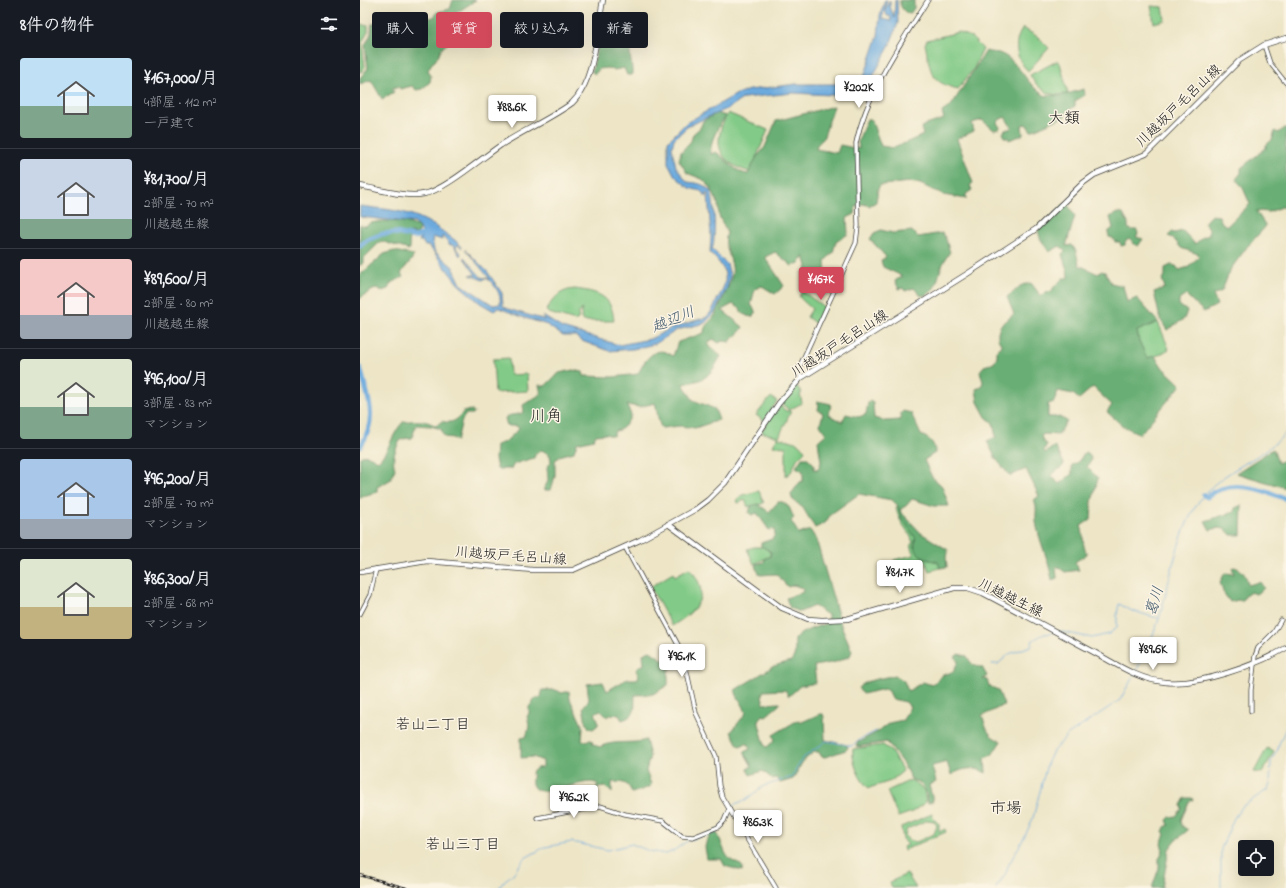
<!DOCTYPE html>
<html lang="ja">
<meta charset="utf-8">
<style>
:root{--surface:#171b24;--page:#242831;--text:#f1f3f6;--muted:#9ea1a6;--line:#363941;--accent:#d1495b}
body{margin:0;font-family:"Indie Flower","Klee One",sans-serif;background:var(--page);color:var(--text);height:100vh;display:flex;flex-direction:column;font-size:15px;white-space:nowrap}
*{box-sizing:border-box;margin:0}
p{font-size:13px;color:var(--muted)}
.icon{flex:none;width:22px;height:22px;fill:none;stroke:currentColor;stroke-width:2;stroke-linecap:round;stroke-linejoin:round}
.map{position:relative;flex:1;overflow:hidden}
.sheet{display:flex;flex-direction:column;background:var(--surface);width:360px}
.sheet>*{flex:none}
.guide{position:absolute;left:12px;top:12px;width:380px;height:36px;display:flex;gap:8px}
.buttons{position:absolute;left:878px;top:840px;display:grid;gap:8px}
.buttons a{display:grid;place-items:center;width:36px;height:36px;border-radius:4px;background:var(--surface);box-shadow:0 4px 16px #0002;font-size:20px}
.price{position:absolute;translate:-50% -34px;padding:0 9px;border-radius:4px;background:#fff;color:#222;font-size:13px;line-height:26px;filter:drop-shadow(0 1px 2px #0008)}
.price::after{content:'';position:absolute;left:50%;top:24px;width:12px;height:9px;margin-left:-6px;background:inherit;clip-path:polygon(0 0,100% 0,50% 100%)}
.price.selected{background:var(--accent);color:#fff}
ul{padding:0;list-style:none}
li{display:flex;align-items:center;gap:12px;height:100px;padding:0 20px}
li+li{border-top:1px solid var(--line)}
li span{display:grid;place-items:center;flex:none;width:112px;height:80px;border-radius:4px;color:#555}
li>.icon{margin-inline-start:auto}
span .icon{width:48px;height:48px;fill:#fffc;stroke-width:1}
li b{font-size:17px}
h2{display:flex;justify-content:space-between;align-items:center;height:48px;padding:0 20px;font-size:17px}
.pill{padding:0 14px;border-radius:4px;background:var(--surface);box-shadow:0 4px 16px #0002;font-size:14px;line-height:36px}
.pill.selected{background:var(--accent);color:#fff}
main{display:flex;flex:1;min-height:0}
.map>svg:first-child{display:block}
</style>
<main>
<section class="sheet">
<h2>8件の物件<svg class="icon" aria-label="filters" viewBox="0 0 24 24"><path d="M4 7h16M4 17h16"/><circle cx="9" cy="7" r="2"/><circle cx="15" cy="17" r="2"/></svg></h2>
<ul>
<li><span style="background:linear-gradient(#bfe0f5 60%,#7fa58c 0)"><svg class="icon" aria-label="home" viewBox="0 0 24 24"><path d="M3 11l9-7 9 7M6 9v11h12V9"/></svg></span><div><b>¥167,000/月</b><p>4部屋 · 112 m²</p><p>一戸建て</p></div></li>
<li><span style="background:linear-gradient(#c9d6e8 75%,#7fa58c 0)"><svg class="icon" aria-label="home" viewBox="0 0 24 24"><path d="M3 11l9-7 9 7M6 9v11h12V9"/></svg></span><div><b>¥81,700/月</b><p>2部屋 · 70 m²</p><p>川越越生線</p></div></li>
<li><span style="background:linear-gradient(#f6c9c9 70%,#9aa5b1 0)"><svg class="icon" aria-label="home" viewBox="0 0 24 24"><path d="M3 11l9-7 9 7M6 9v11h12V9"/></svg></span><div><b>¥89,600/月</b><p>2部屋 · 80 m²</p><p>川越越生線</p></div></li>
<li><span style="background:linear-gradient(#dfe7d0 60%,#7fa58c 0)"><svg class="icon" aria-label="home" viewBox="0 0 24 24"><path d="M3 11l9-7 9 7M6 9v11h12V9"/></svg></span><div><b>¥96,100/月</b><p>3部屋 · 83 m²</p><p>マンション</p></div></li>
<li><span style="background:linear-gradient(#a9c7e8 75%,#9aa5b1 0)"><svg class="icon" aria-label="home" viewBox="0 0 24 24"><path d="M3 11l9-7 9 7M6 9v11h12V9"/></svg></span><div><b>¥96,200/月</b><p>2部屋 · 70 m²</p><p>マンション</p></div></li>
<li><span style="background:linear-gradient(#dfe7d0 60%,#c2b280 0)"><svg class="icon" aria-label="home" viewBox="0 0 24 24"><path d="M3 11l9-7 9 7M6 9v11h12V9"/></svg></span><div><b>¥86,300/月</b><p>2部屋 · 68 m²</p><p>マンション</p></div></li>
</ul>
</section>
<div class="map">
<svg width="926" height="888" viewBox="0 0 926 888">
<rect width="100%" height="100%" fill="#fcf5e5"/>
<filter id="ink" filterUnits="userSpaceOnUse"><feTurbulence type="fractalNoise" baseFrequency=".025" numOctaves="2"/><feDisplacementMap in="SourceGraphic" scale="8" xChannelSelector="R" yChannelSelector="G"/><feConvolveMatrix kernelMatrix="1 2 1 2 8 2 1 2 1" color-interpolation-filters="sRGB"/></filter>
<filter id="wash" filterUnits="userSpaceOnUse"><feTurbulence type="fractalNoise" baseFrequency=".012" numOctaves="4" result="noise"/><feDisplacementMap in="SourceGraphic" scale="16" xChannelSelector="R" yChannelSelector="G"/><feGaussianBlur stdDeviation="0.9" result="paint"/><feColorMatrix in="noise" values="0 0 0 0 0 0 0 0 0 0 0 0 0 0 0 0 0 1.4 0 .05"/><feComposite in="paint" operator="in"/></filter>
<g filter="url(#wash)">
<rect width="100%" height="100%" fill="#ede5c6"/>
<g fill="#82ca87" stroke="#4f7352" fill-rule="evenodd">
<path d="M791 6 803 7 805 20 794 23Z"/>
<path d="M110 18 123 20 129 32 116 38 105 22Z"/>
<path d="M0 24 8 26V32L2 42 5 67 0 73Z"/>
<path d="M663 28 678 37 689 48 668 71C656 59 652 43 663 28Z"/>
<path d="M599 32 611 37 623 49 614 68 598 89C568 82 571 70 565 44L567 40Z"/>
<path d="M697 61 700 63 708 93C692 99 677 89 670 75Z"/>
<path d="M368 113 408 130 390 172C356 162 352 142 368 113Z"/>
<path d="M215 289C236 292 252 294 254 321H223L221 319 222 309 219 313 218 319 215 321 189 313 186 311C193 298 200 290 215 289Z"/>
<path d="M442 291 464 307 456 324 447 317 452 309 439 297Z"/>
<path d="M798 322 809 349 799 355 787 358 779 341 777 331Z"/>
<path d="M149 358 150 375 167 374 168 391 135 393 133 359Z"/>
<path d="M436 385 442 393 440 394 442 403 429 410 421 403Z"/>
<path d="M411 397 417 401 404 421 396 415Z"/>
<path d="M419 405 426 411H431L419 437 401 432Z"/>
<path d="M417 438C427 439 440 441 445 451L437 459 431 472 426 476V447L413 446Z"/>
<path d="M399 491 404 503 393 507 392 505 388 507 385 500 378 503 376 500 382 495Z"/>
<path d="M538 506 541 517 556 537 554 546 565 559 578 562 580 568 569 571 564 559 536 567 534 560 554 555 551 544 553 543C549 528 539 526 536 507Z"/>
<path d="M394 547H403L410 552V556L394 564 387 549Z"/>
<path d="M329 568C353 594 337 611 312 626L290 587 313 573 315 576Z"/>
<path d="M523 745 530 750 543 771 531 781 509 788C500 782 491 760 493 749Z"/>
<path d="M907 748 914 752 902 773 894 772Z"/>
<path d="M551 780 564 790 566 802 552 812 538 817 527 791Z"/>
<path d="M572 814 573 818 579 824V832L585 829 586 832 544 850 543 847 548 845 543 839 541 827ZM568 820 574 821 577 826 574 834 556 842 548 840 545 835 547 829Z"/>
<path d="M547 874 556 888H532L530 882Z"/>
</g>
<g fill="#69ae74" stroke="#426548">
<path d="M93 0H116L93 15 99 30 97 37 83 47 75 61 72 63 68 70 71 76 70 82 62 89 56 90 52 86 40 89 39 87H35L32 89 34 92 22 99 11 80 0 84V78L8 68 5 46 11 34 12 24 18 23 36 14 42 17 57 15 69 18 74 17 77 12 90 9Z"/>
<path d="M540 0H554V8L550 14C544 13 539 6 540 0Z"/>
<path d="M267 24 275 27C280 38 271 43 270 52 270 60 273 68 272 75H267L264 68 254 70 247 68 239 69 235 74 232 72 239 40Z"/>
<path d="M626 51C631 53 635 52 639 53 660 60 666 87 686 96L688 95 700 96 724 89 725 95 715 101V106L705 113V116L671 131 666 124 662 125 663 135 649 140 648 137 646 139 643 133 645 130 652 128 645 117 639 120 637 123 640 127 639 129 634 130 622 120 612 123 614 131 597 139 613 183 610 185 612 190 606 194V199L583 195 580 192C571 191 564 184 556 183 544 181 532 185 520 185L518 189 516 202 509 206 504 204 496 206 495 214 487 218 488 234 476 242 473 252 465 261 466 273 457 276 445 285 444 280 447 266 444 256 439 263 432 266 415 252 405 257 424 286 415 294 402 286 395 289 391 304 396 313 392 317 387 316 381 312V309L373 304 362 310 383 327C380 334 373 336 370 342L362 341 359 343 353 339 348 343 351 348 361 356C349 377 348 379 323 384L333 400 355 409 359 420 335 428 320 426 302 428C297 422 298 411 295 403L279 407 267 405 271 415C268 422 264 430 255 431L253 436 245 434 236 435 234 439 217 443 214 452 199 456 195 461V476L191 490H184L188 480 187 467 191 462 190 455 182 450 176 453 174 458 154 464 151 469H137L135 459 136 445 145 442 159 429 157 426H147L145 418C150 413 158 416 164 412L163 405 181 394 179 385 185 386 199 373 213 370 223 372 224 376 253 377 278 374C285 359 296 343 313 356L318 342 344 333C344 324 351 322 355 315 361 302 369 288 372 275 375 260 361 246 367 233L359 216 358 204 351 188 342 179 327 173 319 160 321 152 331 141 333 134 340 128 343 121 357 113 366 116C359 126 349 141 351 154L356 152C366 159 376 173 388 174L396 158 405 147 416 121 474 106 463 139 457 145 456 149 477 153 480 145 499 149 498 141 507 119H511L521 146 534 148 563 135 561 128 563 126 584 119 582 112 591 106Z"/>
<path d="M926 127V207H922L909 212 896 211 906 226 887 247 870 270 862 291 853 295 857 305 844 312 826 295 819 300V305L827 311 824 319 807 330 800 319 794 292 805 288 802 279 805 276V268L811 265 816 266 819 270 829 267 831 264 839 257 838 254 821 248 813 238 808 236 812 232 814 233 823 231 835 244 843 237 849 235V229L844 223 851 215 859 216 862 223 867 226 890 204 883 188 876 179 881 173V168L906 148V145L912 140 915 131 918 133Z"/>
<path d="M704 204 708 205 715 216 706 246 712 245 716 251 719 265 738 274 741 271 745 272 751 283 763 286 767 302 777 298 798 322 777 331 779 341 787 358 795 356 803 368 821 385 780 434 763 426 747 412 752 405 733 387 719 399 713 394 698 391 694 402 688 404V417H699L707 421 698 435 684 434 681 436 683 441 687 444 684 450 685 453 695 446 704 464 702 467 691 475 699 484 712 474V465L718 462 725 452C733 456 732 461 727 467L738 478 732 502 731 519 721 526C725 536 721 544 727 554L715 562 719 570 705 572 697 566 696 568 697 578 692 580C689 560 679 541 676 522 675 514 678 507 674 500L679 496 666 469 650 476 636 459 627 441 636 437 633 423 626 417 618 402 616 389 621 387 623 382 620 371 624 366 634 363 637 356V350L642 346 638 339V333L640 326 654 314 647 297 662 285 671 283 681 296 686 292 693 291V288L703 278H708C708 269 704 263 702 254L705 251 700 246 689 252 680 238 678 230Z"/>
<path d="M757 213 763 214 768 223V228L771 230H777L778 234 776 237 783 239 778 246 772 243 773 241 769 239 765 242V245L761 246 760 242H755L753 238 749 237 748 232 753 228 750 217Z"/>
<path d="M24 221 45 222 59 227V232L56 234 50 233 49 250 21 241 3 259V263L0 266V225L6 226 10 223Z"/>
<path d="M521 230 533 233 552 231 558 237 582 233 585 237 590 252C587 256 584 261 582 266 577 278 577 294 561 296L554 288 545 291 543 288 539 289 535 281 542 276 523 267 521 261 526 257 510 239 514 233Z"/>
<path d="M34 251 54 255C51 263 44 267 41 274L43 277 31 283 28 289 22 291 17 288 4 295 0 299V275L24 254Z"/>
<path d="M457 401 471 404 469 415 482 422 486 414 499 417 506 414 508 403 510 401 513 403 514 418 525 421 540 420 542 417 540 414 543 411 551 413 561 435C570 439 575 443 575 453L564 460 572 477 582 486 589 506H574L552 499 546 506 542 508 540 511 561 533 588 550 586 557 587 567 580 568 578 562C569 560 557 557 555 547 554 544 556 541 555 537L541 517 538 506 532 500 499 494 471 514 465 523 455 528 443 508 432 499 431 494 440 482 443 481V471L436 467 442 458H448L454 464V469L458 470 461 462 458 441 466 434 460 425 463 413 458 410 459 404 457 403Z"/>
<path d="M111 410 114 412 113 414H106L102 420 97 441 93 438 84 437 81 429 71 426 56 425 52 438 41 439C36 448 31 458 35 469L30 480 17 487V492L3 496 0 499V457C8 453 11 458 18 461 30 450 31 435 43 422 55 420 65 419 76 426L82 421C91 425 99 419 103 412Z"/>
<path d="M913 449 918 463 926 459V488L876 473Z"/>
<path d="M418 502H423L429 507 434 518 431 521 439 534 450 530 456 539 481 625 492 651 490 656 476 662 454 666 456 683 440 686 429 696 425 690 403 691 402 696 404 704 420 703 419 705 406 716 402 715 398 720 405 746 407 747 415 740 413 735 438 720 442 722 460 714H463L464 717 465 740 487 745 488 748 486 750 465 757 461 756 459 752H454L443 761 433 779 420 783 416 778 412 779 403 771 390 775 387 769 392 766 384 752 390 749 387 743 380 746 378 745 371 732 386 713C384 704 377 699 375 690L414 666 431 661C437 654 434 649 435 640 436 633 461 625 468 623V615L454 606 440 612 430 608 426 598 443 592 442 588 434 585 428 587 416 574 400 575 397 570 396 564 404 562 405 558 410 557 411 552 401 546V543L412 539 415 535 414 529 409 530 397 513 392 515 389 513 391 506 398 504 409 512Z"/>
<path d="M882 505 881 535H871C865 527 860 527 850 530L845 521 874 512 875 508Z"/>
<path d="M538 567 543 581 525 587 520 572Z"/>
<path d="M874 567C883 569 887 577 888 585L900 582 904 588 896 594 891 592 886 595 882 601 878 600 870 602 863 592 860 582 865 573 874 574 872 568Z"/>
<path d="M290 651 308 663 310 668 308 672V685L293 694 275 695C274 708 278 715 262 720L259 715 252 714 247 717 240 710 235 713 238 720V725L233 729 229 728 226 722 223 707 229 700 227 684 243 682 247 691 267 679H276L279 677 276 670 279 666 284 665 283 654Z"/>
<path d="M598 654 607 656C610 663 614 667 622 667L627 676 623 679 627 680 629 686 638 690 644 705 622 716C627 729 627 736 641 741L632 755 625 758 626 773C614 766 602 768 591 775L587 762 572 766 576 782 569 785 573 801 568 803 566 792 562 785 551 779 543 764 527 742 496 747 497 743 519 731 529 723 543 720 550 707 546 702 532 699 529 691 524 689 503 694 498 688C508 678 523 679 535 675L544 681 548 691 563 682 572 685 583 675 593 672 598 662 595 657Z"/>
<path d="M182 690H196L202 693 209 691 210 699 223 727 222 741 232 740 233 744 239 747C257 739 271 745 286 740L290 756 286 771 291 784 290 787 272 793C268 782 263 782 252 782V793L246 787 236 788 238 784C224 775 178 804 172 784 171 781 173 776 172 772L177 768 183 767V761L173 757 161 758V738L166 737C169 729 170 724 167 717L169 713V707L176 698H181Z"/>
<path d="M825 798H832L833 800 829 802 821 820 822 826 828 830 816 840 809 849 802 888H792L799 868V859L803 850 801 844 805 834 803 832 805 827 809 825 807 820 810 817 816 816 822 809 821 805Z"/>
<path d="M357 833C366 850 362 858 381 865L383 868 382 871 365 866 361 859H347L345 847 347 839H349V835Z"/>
</g>
<path fill="#6caade" stroke="#44637d" d="M525 0H527L522 19 531 21 530 16H527L525 10 530 0V6L534 18 535 0H537L538 23 529 47 506 89 491 96 433 93 384 98 367 109 339 121 327 127 314 139 312 148 316 167 327 182C336 183 344 183 350 191 355 197 356 242 352 249L367 264 370 276 367 288 355 312 345 323 317 330 295 344 273 349 249 351 219 340 216 336H203L187 325 162 317 139 308H136L134 311 120 303 98 284 69 246H65L62 241H59L63 233 55 223 0 217V206C37 211 54 210 85 233 92 238 97 241 102 248L98 245 96 246 97 250 101 253 100 256 94 246 88 244V241L82 236V240L73 237 72 243 75 252 93 267 101 284 133 305 140 304C142 294 133 282 126 278L123 280 110 275H116L104 258V257L121 277 130 279 105 249 127 271 142 293 143 306 148 309 185 320 183 316 202 328 259 345 290 339 312 328 347 317C352 312 354 306 357 300 369 279 369 271 350 253L351 236 348 194 346 192V197L341 191 329 188 315 176 308 163V141L326 123 377 94 389 90 436 84H485L503 80 518 36 520 15Z"/>
<g fill="none" stroke-linecap="round" stroke-linejoin="round">
<g stroke="#6caade" stroke-width="1">
<path d="M698 631 732 638 749 634 757 627V614L759 604 772 611 798 618"/>
<path d="M632 664H638L649 654 671 646 673 640 684 634 693 633"/>
<path d="M776 672C783 655 793 638 799 619 810 582 818 525 844 495 866 468 903 459 926 433"/>
<path d="M372 812 373 805 385 800 404 786 432 777 442 759 466 741 492 746 497 741 516 731"/>
<path d="M139 888 144 881 153 874 165 858 185 847 212 842 248 850 272 844 289 851 306 854 313 851 327 841 356 832 371 815"/>
<path d="M636 888 646 873 648 866 665 836 673 818 687 764 693 751 708 735 760 700 774 675"/>
<path d="M861 888V849L874 818 883 806 907 790 910 785 911 761 918 749 919 744 926 728"/>
</g>
<g stroke="#6caade" stroke-width="5">
<path d="M0 246 7 240 22 234 35 233 55 237 67 233"/>
<path d="M0 368C8 398 19 418 0 447"/>
<path d="M844 495 847 497C869 478 902 489 926 499"/>
</g>
</g>
</g>
<g filter="url(#ink)">
<g fill="none" stroke-linecap="round" stroke-linejoin="round">
<g stroke="#3b3a36" stroke-width="5">
<g id="minor">
<path d="M904 45 910 63 926 83"/>
<path d="M441 378 438 370 496 243 498 226 496 143C507 92 540 44 568 0"/>
<path d="M265 547 323 654 336 713 356 756 359 786 362 797 416 888"/>
<path d="M0 614 10 595 16 569"/>
<path d="M891 711V690L895 656 898 648 914 632 921 620"/>
<path d="M177 818 240 806 265 814 303 821 322 836 333 837 358 827 364 821 369 809"/>
</g>
</g>
<g stroke="#3b3a36" stroke-width="6">
<g id="major">
<path d="M0 186C18 189 46 198 64 194 83 191 122 158 141 145 164 130 190 119 212 103 235 81 237 31 243 0"/>
<path d="M308 524 422 608 448 619 462 620 487 619 594 588H608L623 593C659 612 695 631 730 650 753 662 778 680 805 682 839 686 897 665 926 648"/>
<path d="M0 572 67 561 173 570H213L280 540 336 509 348 500 365 483 419 403 441 378 607 274 676 229 723 183 734 175 786 154 880 60 904 45 926 38"/>
</g>
</g>
<use href="#minor" stroke="#fff" stroke-width="3.5"/>
<use href="#major" stroke="#fff" stroke-width="4.5"/>
<g stroke="#1c1c1c" stroke-width="2.5">
<path id="rail" d="M0 875 46 888"/>
</g>
<use href="#rail" stroke="#fcf5e5" stroke-width="1" stroke-dasharray="3" stroke-linecap="butt"/>
</g>
</g>
<g text-anchor="middle" stroke-width="3" stroke-linejoin="round" paint-order="stroke">
<g font-size="14" fill="#1c1c1c" stroke="#fcf5e5">
<text transform="translate(818 105) rotate(-44)" y="5">川越坂戸毛呂山線</text>
<text transform="translate(479 343) rotate(-33)" y="5">川越坂戸毛呂山線</text>
<text transform="translate(151 555) rotate(4)" y="5">川越坂戸毛呂山線</text>
<text transform="translate(651 597) rotate(26)" y="5">川越越生線</text>
</g>
<g font-size="15" font-style="italic" fill="#3c556a" stroke="#fcf5e5">
<text transform="translate(313 319) rotate(-22)" y="5">越辺川</text>
<text transform="translate(794 601) rotate(-73)" y="5">葛川</text>
</g>
<g font-size="15" fill="#1c1c1c" stroke="#fcf5e5">
<text x="73" y="729">若山二丁目</text>
<text x="103" y="849">若山三丁目</text>
</g>
<g font-size="16" fill="#1c1c1c" stroke="#fcf5e5">
<text x="704" y="123">大類</text>
<text x="186" y="421">川角</text>
<text x="646" y="813">市場</text>
</g>
</g>
</svg>
<div class="buttons">
<a><svg class="icon" aria-label="locate" viewBox="0 0 24 24"><circle cx="12" cy="12" r="6"/><path d="M12 2v4M12 18v4M2 12h4M18 12h4"/></svg></a>
</div>
<b class="price" style="left:499px;top:109px">¥202K</b>
<b class="price" style="left:152px;top:129px">¥88.6K</b>
<b class="price selected" style="left:461px;top:301px">¥167K</b>
<b class="price" style="left:540px;top:594px">¥81.7K</b>
<b class="price" style="left:793px;top:671px">¥89.6K</b>
<b class="price" style="left:322px;top:678px">¥96.1K</b>
<b class="price" style="left:214px;top:819px">¥96.2K</b>
<b class="price" style="left:398px;top:844px">¥86.3K</b>
<div class="guide">
<a class="pill">購入</a>
<a class="pill selected">賃貸</a>
<a class="pill">絞り込み</a>
<a class="pill">新着</a>
</div>
</div>
</main>
